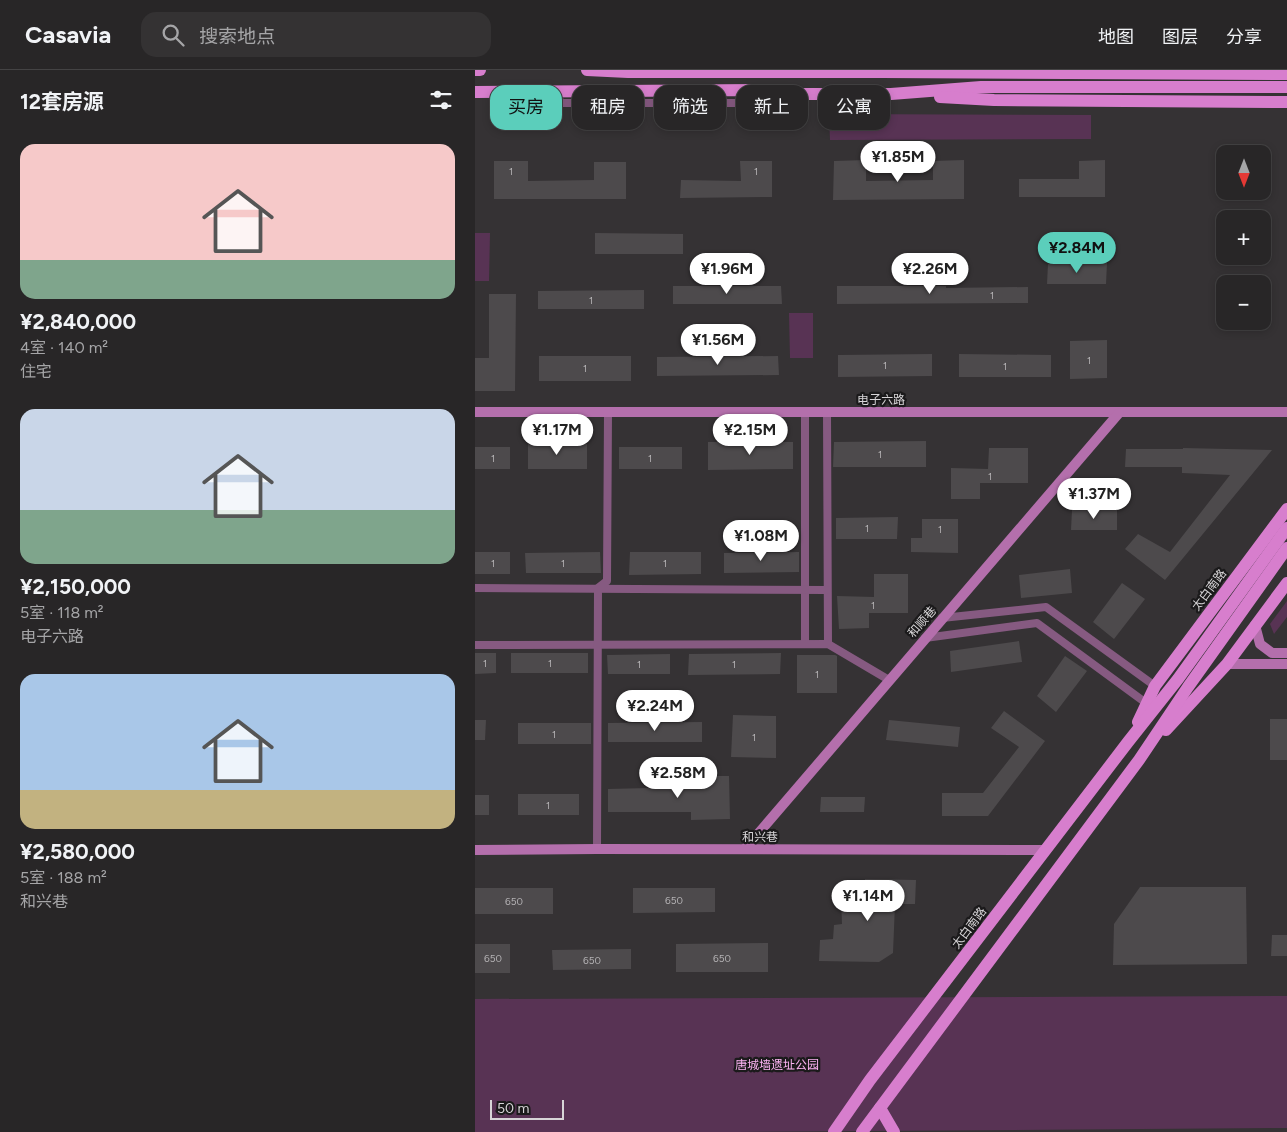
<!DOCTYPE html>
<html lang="zh">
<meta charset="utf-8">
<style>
:root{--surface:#282627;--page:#343233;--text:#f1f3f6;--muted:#a5a5a7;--line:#444344;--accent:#5bcebb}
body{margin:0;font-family:Figtree,"Noto Sans SC",sans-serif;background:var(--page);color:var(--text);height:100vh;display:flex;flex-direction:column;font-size:19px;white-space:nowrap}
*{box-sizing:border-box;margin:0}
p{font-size:16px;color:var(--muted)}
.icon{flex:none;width:28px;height:28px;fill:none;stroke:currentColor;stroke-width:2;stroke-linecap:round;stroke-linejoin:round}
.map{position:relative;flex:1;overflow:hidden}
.drawer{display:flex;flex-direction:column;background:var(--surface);width:475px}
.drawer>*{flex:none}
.hud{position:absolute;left:15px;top:15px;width:475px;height:45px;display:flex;gap:10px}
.needle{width:32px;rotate:180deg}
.tools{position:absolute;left:741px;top:75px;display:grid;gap:10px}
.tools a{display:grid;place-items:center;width:55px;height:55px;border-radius:10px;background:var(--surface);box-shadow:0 2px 8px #0003,0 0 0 1px var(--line);font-size:25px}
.scale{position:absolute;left:15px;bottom:12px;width:74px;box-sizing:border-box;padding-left:5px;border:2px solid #d7d5d7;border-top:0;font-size:14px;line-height:18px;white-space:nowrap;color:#d7d5d7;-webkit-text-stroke:4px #1b1a1b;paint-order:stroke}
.price{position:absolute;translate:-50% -42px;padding:0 11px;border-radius:18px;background:#fff;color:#222;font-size:16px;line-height:32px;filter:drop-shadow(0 1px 2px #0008)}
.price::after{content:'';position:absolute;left:50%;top:30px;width:15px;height:11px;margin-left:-8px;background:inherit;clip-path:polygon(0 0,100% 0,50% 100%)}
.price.current{background:var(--accent);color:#111}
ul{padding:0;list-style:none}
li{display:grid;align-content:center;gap:10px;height:265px;padding:0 20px}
li span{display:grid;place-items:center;height:155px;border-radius:15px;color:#555}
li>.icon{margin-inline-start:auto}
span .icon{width:90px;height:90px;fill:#fffc;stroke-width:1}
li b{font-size:21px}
h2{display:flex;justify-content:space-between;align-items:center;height:60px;padding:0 20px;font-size:21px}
.tag{padding:0 18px;border-radius:15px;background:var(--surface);box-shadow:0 2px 8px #0003,0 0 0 1px var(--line);font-size:18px;line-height:45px}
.tag.current{background:var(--accent);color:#111}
header{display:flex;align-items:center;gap:30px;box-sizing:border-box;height:70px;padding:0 25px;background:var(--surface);border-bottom:1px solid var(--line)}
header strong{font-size:24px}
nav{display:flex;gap:28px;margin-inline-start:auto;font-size:18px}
.search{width:350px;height:45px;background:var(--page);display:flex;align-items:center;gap:12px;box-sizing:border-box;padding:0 18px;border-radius:15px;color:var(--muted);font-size:19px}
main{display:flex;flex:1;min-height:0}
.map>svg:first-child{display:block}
</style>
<header>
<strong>Casavia</strong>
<div class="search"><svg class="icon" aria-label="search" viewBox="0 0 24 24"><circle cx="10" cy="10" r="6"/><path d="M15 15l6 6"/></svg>搜索地点</div>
<nav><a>地图</a><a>图层</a><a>分享</a></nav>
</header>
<main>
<section class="drawer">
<h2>12套房源<svg class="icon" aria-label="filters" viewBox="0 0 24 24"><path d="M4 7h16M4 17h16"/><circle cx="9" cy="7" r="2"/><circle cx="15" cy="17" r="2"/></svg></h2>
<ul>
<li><span style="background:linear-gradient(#f6c9c9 75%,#7fa58c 0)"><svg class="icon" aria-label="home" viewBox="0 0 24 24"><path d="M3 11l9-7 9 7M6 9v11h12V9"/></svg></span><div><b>¥2,840,000</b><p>4室 · 140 m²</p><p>住宅</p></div></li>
<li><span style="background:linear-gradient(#c9d6e8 65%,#7fa58c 0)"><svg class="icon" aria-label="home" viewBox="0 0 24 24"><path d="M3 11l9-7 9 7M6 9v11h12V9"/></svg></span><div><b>¥2,150,000</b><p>5室 · 118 m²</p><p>电子六路</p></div></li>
<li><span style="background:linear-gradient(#a9c7e8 75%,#c2b280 0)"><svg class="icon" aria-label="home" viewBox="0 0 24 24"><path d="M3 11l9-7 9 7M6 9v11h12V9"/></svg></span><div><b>¥2,580,000</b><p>5室 · 188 m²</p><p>和兴巷</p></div></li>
</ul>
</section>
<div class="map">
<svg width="812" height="1062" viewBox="0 0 812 1062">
<rect width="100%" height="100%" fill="#353234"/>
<g fill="#583354">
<path d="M354 44 616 45V69L355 70Z"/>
<path d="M0 163H15L14 211H0Z"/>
<path d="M314 243H338V288H315Z"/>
<path d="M812 531V547L799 564 795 554Z"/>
<path d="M812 926V1058L263 1062H0V929Z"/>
</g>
<g fill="#4d4a4c">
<path d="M391 90V111L458 110V91L489 90V129L358 130 359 91Z"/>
<path d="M630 90V127H544V109H604V91Z"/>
<path d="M19 91H53V111L119 110V92H151V129H19Z"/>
<path d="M265 91H297V127L205 128 206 110 266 111Z"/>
<path d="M120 163 208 164V184H120Z"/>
<path d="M632 193 631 214H572L573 194Z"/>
<path d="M198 216H306L307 234H198Z"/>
<path d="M362 216H471V218L553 217V233L362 234Z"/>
<path d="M169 220V239H63V221Z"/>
<path d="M14 224H41L40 321H0V288H14Z"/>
<path d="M632 270V308L595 309V271Z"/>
<path d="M457 284V306L363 307V285Z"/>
<path d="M484 284 576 285V307H484Z"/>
<rect x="64" y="286" width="92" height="25"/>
<path d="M303 286 304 305 182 306V287Z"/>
<path d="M451 371V397H358L359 372Z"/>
<path d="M233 372H318V399L233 400Z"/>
<rect x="53" y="374" width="59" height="25"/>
<rect x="0" y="377" width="35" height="22"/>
<rect x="144" y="377" width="63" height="22"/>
<path d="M514 378H553V413H505V429H476V398L513 399Z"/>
<path d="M708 378 797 380 690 510 650 479 663 464 695 482 755 405 707 403V397H650L651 379H708Z"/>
<path d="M597 440H642V460H596Z"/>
<path d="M423 447 422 469H361V448Z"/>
<path d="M447 449H483V483L436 482V468H447Z"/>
<rect x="0" y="482" width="35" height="22"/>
<path d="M125 482 126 503H51L50 483Z"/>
<path d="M155 482H226V504L154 505Z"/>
<path d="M324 482V502L249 503V483Z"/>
<path d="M595 499 597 523 546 528 544 505Z"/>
<path d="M399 504H433V543H394V558L364 559 362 526 399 527Z"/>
<path d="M647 513 670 529 639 569 618 552Z"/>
<path d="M544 571 547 592 476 602 475 581Z"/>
<path d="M0 583H21V603L0 604Z"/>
<rect x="36" y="583" width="77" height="20"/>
<path d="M306 583 305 604 213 605 214 584Z"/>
<path d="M195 584V604H133L132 585Z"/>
<path d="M322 585H360L362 586V623H322Z"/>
<path d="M590 586 612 601 581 642 562 626Z"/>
<path d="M529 641 570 671 513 746H467V723H508L544 677 516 658Z"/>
<path d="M258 645 301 646V688L256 687Z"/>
<rect x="795" y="649" width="17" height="41"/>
<path d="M0 650H11L10 670H0Z"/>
<path d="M414 650 485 657 483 677 411 670Z"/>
<path d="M227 652V672H133V653Z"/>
<rect x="43" y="653" width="73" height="21"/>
<path d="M215 706H254L255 749 216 750V742H133V719L215 717Z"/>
<rect x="43" y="724" width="61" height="21"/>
<rect x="0" y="725" width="14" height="20"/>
<path d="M346 727H390L389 742H345Z"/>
<path d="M390 809 441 810 440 834H420L418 883 404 892 344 891 345 870 358 869 359 855 367 854 366 828H378V817H390Z"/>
<path d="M665 817H771L772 894 638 895 639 854Z"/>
<rect x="0" y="818" width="78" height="26"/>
<path d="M158 818H240V842L158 843Z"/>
<path d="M797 865H812V886H796Z"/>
<path d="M293 873V902H201V874Z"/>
<rect x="0" y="874" width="35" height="29"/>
<path d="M156 879V899L78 900 77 880Z"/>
</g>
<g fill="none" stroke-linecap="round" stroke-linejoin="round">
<g stroke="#865a81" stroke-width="8">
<path d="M64 25 89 33H290L303 24"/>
<path d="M330 343V574"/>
<path d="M352 343 353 574"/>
<path d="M0 518 352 520"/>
<path d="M467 548 571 537 680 616"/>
<path d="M450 568 562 553 671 633"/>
<path d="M0 575 353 574 414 610"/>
<path d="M122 779 123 518 132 511 133 343"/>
</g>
<g stroke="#b46fac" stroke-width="10">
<path d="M0 342H812"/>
<path d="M780 555 785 574 797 583H812"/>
<path d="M752 594H812"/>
<path d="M270 779 644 343"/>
<path d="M0 780 122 779 570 780"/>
</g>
<g stroke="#d77ecd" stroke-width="12">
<path d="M0 0H5"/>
<path d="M112 0 153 2H407L415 1"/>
<path d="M407 2 812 4"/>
<path d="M0 22 282 20 303 24H416L506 17H812"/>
<path d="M465 27 519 30 812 32"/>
<path d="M663 652 680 616 812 439"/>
<path d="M691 660 752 594 812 513"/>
<path d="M405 1038 419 1062"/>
<path d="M359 1062 395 1010 653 672 703 609 812 458"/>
<path d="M387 1062 664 690 713 617 812 478"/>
</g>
</g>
<g text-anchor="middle" stroke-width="4.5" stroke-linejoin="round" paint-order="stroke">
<g font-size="10" fill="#b4b2b4">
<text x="36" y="105">1</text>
<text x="281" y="105">1</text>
<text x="517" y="229">1</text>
<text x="116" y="234">1</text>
<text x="614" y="294">1</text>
<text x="410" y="299">1</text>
<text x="530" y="300">1</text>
<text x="110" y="302">1</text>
<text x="405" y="388">1</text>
<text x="18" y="392">1</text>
<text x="175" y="392">1</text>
<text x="515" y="410">1</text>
<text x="392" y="462">1</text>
<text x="465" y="463">1</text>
<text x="18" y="497">1</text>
<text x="88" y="497">1</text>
<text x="190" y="497">1</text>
<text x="398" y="539">1</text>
<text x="10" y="597">1</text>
<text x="75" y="597">1</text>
<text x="164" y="598">1</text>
<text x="259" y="598">1</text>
<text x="342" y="608">1</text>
<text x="79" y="668">1</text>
<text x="279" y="671">1</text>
<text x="73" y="739">1</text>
<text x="199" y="834">650</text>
<text x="39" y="835">650</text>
<text x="18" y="892">650</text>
<text x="247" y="892">650</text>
<text x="117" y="894">650</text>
</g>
<g font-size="12" fill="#d7d5d7" stroke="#1b1a1b">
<text x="406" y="334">电子六路</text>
<text transform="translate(734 520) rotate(-53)" y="4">太白南路</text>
<text transform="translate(447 552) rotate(-49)" y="4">和顺巷</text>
<text x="285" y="771">和兴巷</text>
<text transform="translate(494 858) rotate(-53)" y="4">太白南路</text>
</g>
<g font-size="12" fill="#fbb3f2" stroke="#1b1a1b">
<text x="302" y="999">唐城墙遗址公园</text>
</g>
</g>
</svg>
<div class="tools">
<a><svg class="needle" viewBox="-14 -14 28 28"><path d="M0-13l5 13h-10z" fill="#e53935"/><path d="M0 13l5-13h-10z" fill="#a5a5a7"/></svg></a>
<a>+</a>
<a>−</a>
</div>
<div class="scale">50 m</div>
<b class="price" style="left:423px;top:113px">¥1.85M</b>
<b class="price current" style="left:602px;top:204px">¥2.84M</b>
<b class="price" style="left:252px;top:225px">¥1.96M</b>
<b class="price" style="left:455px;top:225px">¥2.26M</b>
<b class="price" style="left:243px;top:296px">¥1.56M</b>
<b class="price" style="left:82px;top:386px">¥1.17M</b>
<b class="price" style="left:275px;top:386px">¥2.15M</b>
<b class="price" style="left:619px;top:450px">¥1.37M</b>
<b class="price" style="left:286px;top:492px">¥1.08M</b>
<b class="price" style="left:180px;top:662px">¥2.24M</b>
<b class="price" style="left:203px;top:729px">¥2.58M</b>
<b class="price" style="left:393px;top:852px">¥1.14M</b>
<div class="hud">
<a class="tag current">买房</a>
<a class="tag">租房</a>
<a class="tag">筛选</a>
<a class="tag">新上</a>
<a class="tag">公寓</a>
</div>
</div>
</main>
